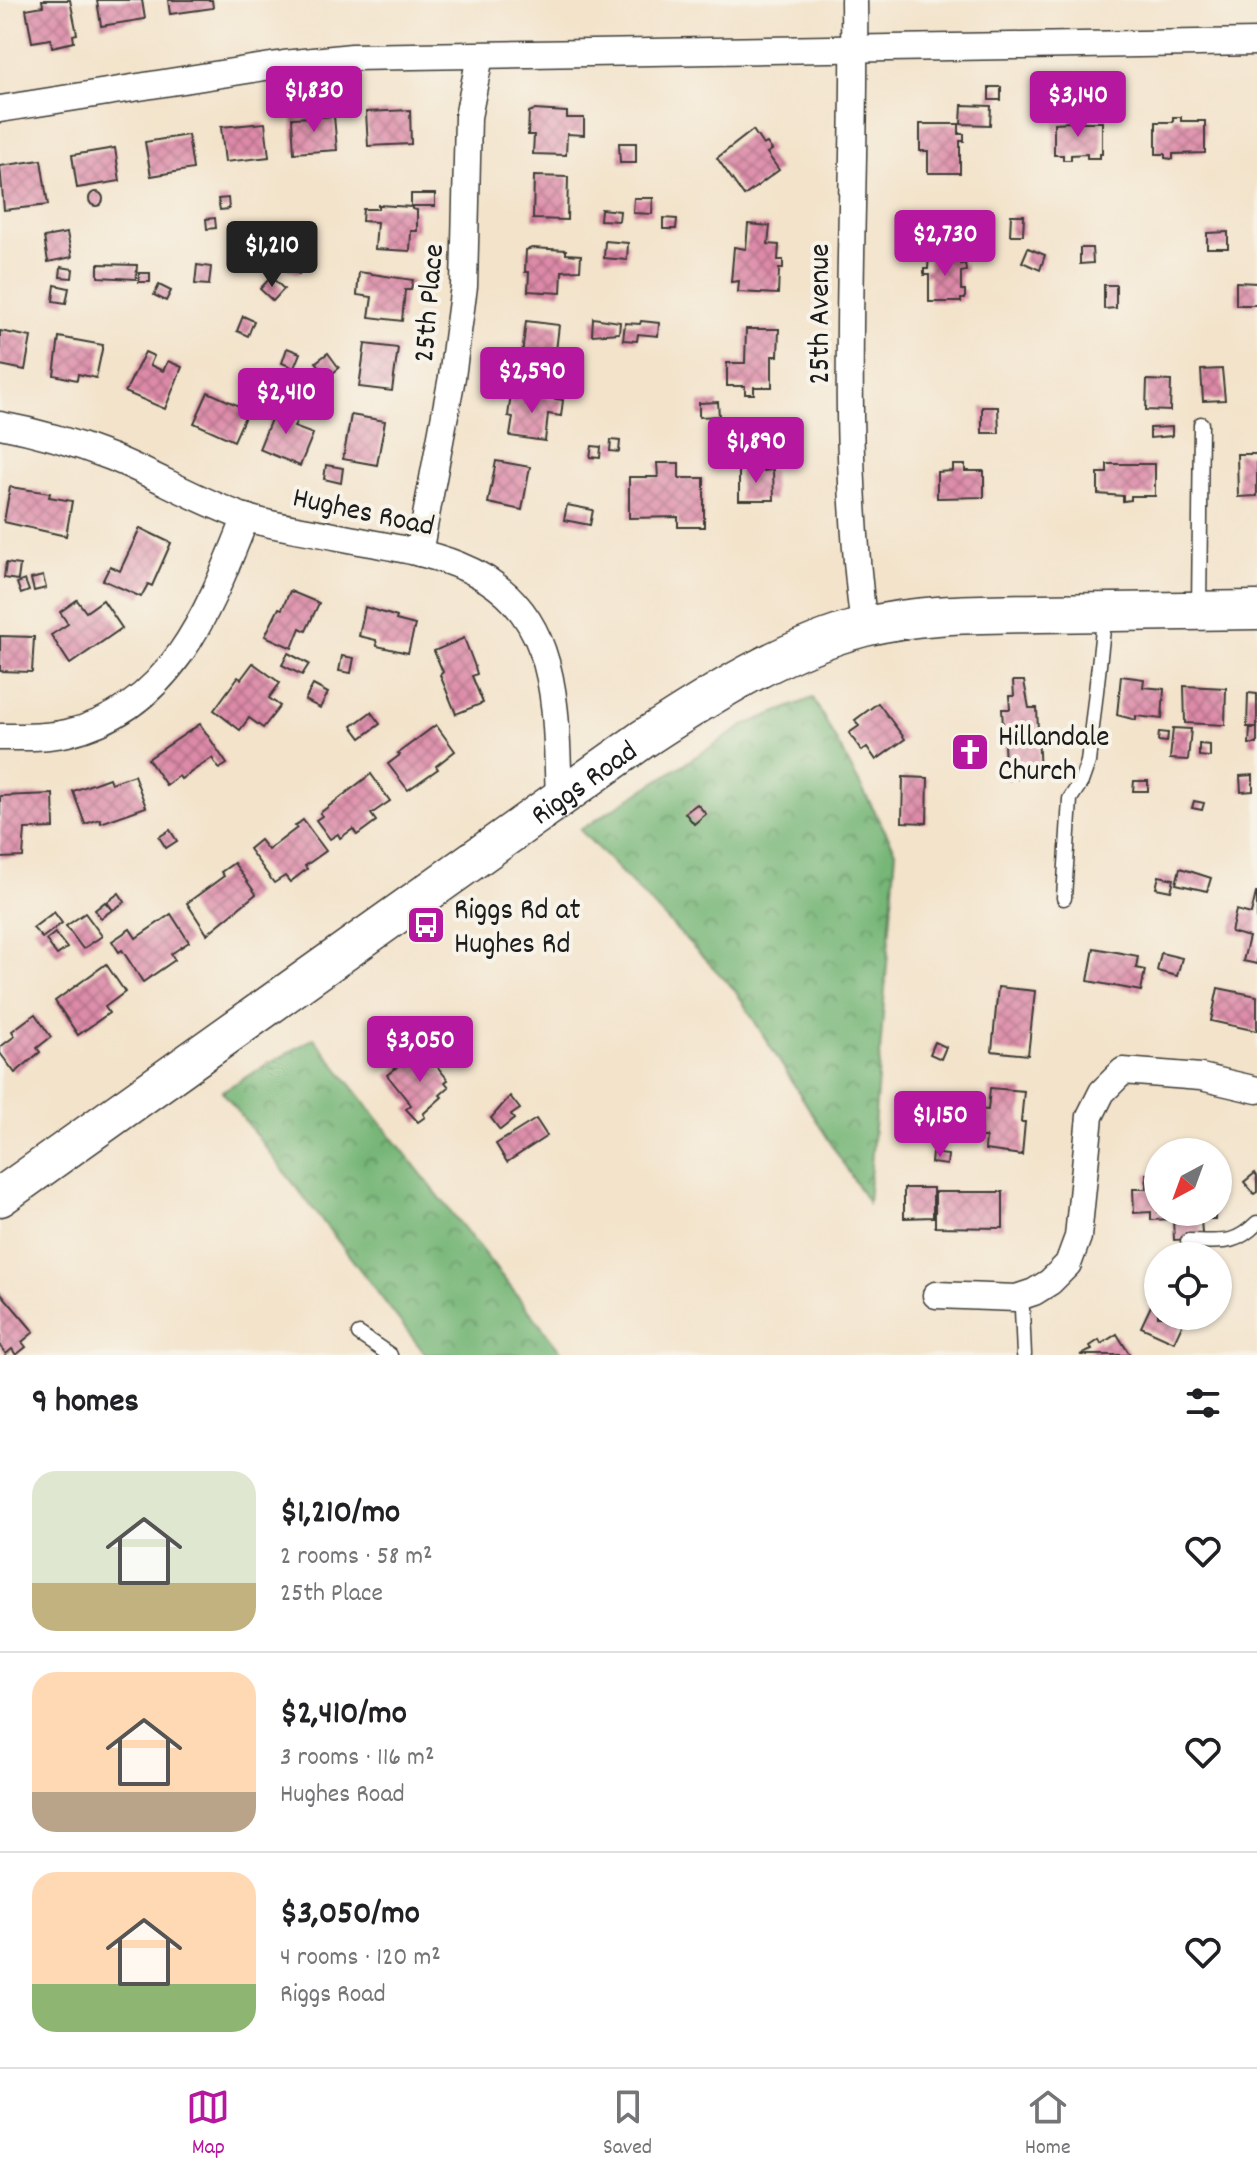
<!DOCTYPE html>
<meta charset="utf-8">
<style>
:root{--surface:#fff;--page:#f6f6f6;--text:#202124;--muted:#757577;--line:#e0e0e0;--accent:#b5179e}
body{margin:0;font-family:Dekko,sans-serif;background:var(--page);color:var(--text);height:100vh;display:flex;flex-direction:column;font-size:30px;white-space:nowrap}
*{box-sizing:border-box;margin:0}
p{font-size:26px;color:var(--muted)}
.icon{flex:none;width:44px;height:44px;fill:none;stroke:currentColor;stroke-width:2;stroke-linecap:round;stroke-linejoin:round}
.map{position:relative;height:1355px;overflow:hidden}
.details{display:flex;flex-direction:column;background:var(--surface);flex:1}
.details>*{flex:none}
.needle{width:52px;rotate:221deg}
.controls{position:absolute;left:1144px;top:1138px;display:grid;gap:16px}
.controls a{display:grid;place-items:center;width:88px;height:88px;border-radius:50%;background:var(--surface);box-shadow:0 2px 6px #0004;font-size:40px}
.price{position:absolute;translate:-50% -68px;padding:0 18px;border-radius:8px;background:var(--accent);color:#fff;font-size:26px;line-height:52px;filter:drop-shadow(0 2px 4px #0008)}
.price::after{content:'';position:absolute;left:50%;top:48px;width:24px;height:18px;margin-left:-12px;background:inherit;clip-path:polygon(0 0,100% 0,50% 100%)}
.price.selected{background:#222;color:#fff}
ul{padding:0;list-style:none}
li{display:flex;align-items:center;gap:24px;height:200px;padding:0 32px}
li+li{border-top:2px solid var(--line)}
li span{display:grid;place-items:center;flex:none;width:224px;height:160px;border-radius:24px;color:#555}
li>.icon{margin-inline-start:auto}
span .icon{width:96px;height:96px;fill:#fffc;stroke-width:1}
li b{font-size:34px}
h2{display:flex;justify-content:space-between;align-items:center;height:96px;padding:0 32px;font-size:34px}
.tabs{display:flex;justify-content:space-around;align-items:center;height:112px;border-top:2px solid var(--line);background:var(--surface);font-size:22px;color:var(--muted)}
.tabs a{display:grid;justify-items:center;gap:4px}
.tabs .selected{color:var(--accent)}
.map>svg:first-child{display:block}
</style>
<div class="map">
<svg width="1257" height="1355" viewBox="0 0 1257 1355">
<defs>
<pattern id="forest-crowns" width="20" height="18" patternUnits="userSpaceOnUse" patternTransform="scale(2)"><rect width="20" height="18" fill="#76b677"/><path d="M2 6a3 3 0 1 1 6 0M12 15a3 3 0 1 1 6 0" fill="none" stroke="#609361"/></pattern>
<pattern id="building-cross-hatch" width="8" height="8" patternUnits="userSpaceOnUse" patternTransform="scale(2)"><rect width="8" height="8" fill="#dd8aa8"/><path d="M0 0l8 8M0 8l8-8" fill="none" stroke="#b27088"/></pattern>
</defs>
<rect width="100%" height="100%" fill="#f7f3e8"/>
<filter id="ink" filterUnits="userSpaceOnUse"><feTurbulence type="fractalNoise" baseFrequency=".0125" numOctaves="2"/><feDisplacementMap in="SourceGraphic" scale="16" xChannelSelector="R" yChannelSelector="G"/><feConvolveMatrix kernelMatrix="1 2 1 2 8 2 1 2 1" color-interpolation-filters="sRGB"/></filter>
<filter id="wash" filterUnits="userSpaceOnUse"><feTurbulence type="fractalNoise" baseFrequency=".006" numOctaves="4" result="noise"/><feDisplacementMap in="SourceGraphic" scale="32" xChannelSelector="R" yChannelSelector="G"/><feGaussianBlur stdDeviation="1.8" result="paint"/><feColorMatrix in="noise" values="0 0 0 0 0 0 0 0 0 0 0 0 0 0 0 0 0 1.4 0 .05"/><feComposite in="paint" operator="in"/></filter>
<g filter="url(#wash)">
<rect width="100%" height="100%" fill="#f3e3cb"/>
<g fill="url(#forest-crowns)" stroke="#49694a" stroke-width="2">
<path d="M813 698 896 851 868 1203 735 990 580 830 747 724Z"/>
<path d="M314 1038 564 1355H426L222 1091Z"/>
</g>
<g id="blocks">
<g fill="url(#building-cross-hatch)">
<path d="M42 0H70L77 34 73 35 74 42 52 47 51 39 32 42 26 9 43 6Z"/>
<path d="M97 0H142L145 19 101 26Z"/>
<path d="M168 0H212L213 8 170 14Z"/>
<rect x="989" y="87" width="12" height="13"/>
<path d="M962 105 991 106 990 125 961 124Z"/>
<path d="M410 110 411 144 368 146 366 112Z"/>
<path d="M534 110 567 112V118H584V135L567 134 566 155 533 154 534 135H528L529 112Z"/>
<path d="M334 116 337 150 294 153 292 118Z"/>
<path d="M1173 117H1181V121H1205V153L1173 154V159L1165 158V154H1156V122H1173Z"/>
<path d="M1071 118H1078V122H1102V154H1100V158H1087V154L1071 155V160H1063V155H1054V123L1071 122Z"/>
<path d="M265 123 269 157 225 162 221 127Z"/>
<path d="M920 124H959V134H964V141H960V173H928V151H920Z"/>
<path d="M753 130 763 145 767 143 772 150 767 153 779 170 744 196 717 158Z"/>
<path d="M188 135 193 169 151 176 145 142Z"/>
<path d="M619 143H636V163H620Z"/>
<path d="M115 148 120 181 77 188 72 155Z"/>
<path d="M41 160 48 205 4 210 0 166Z"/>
<path d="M534 176 568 177 567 220 533 219Z"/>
<circle cx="96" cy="199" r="7"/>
<rect x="411" y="194" width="24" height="12"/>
<path d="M228 198 229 209 220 210 218 199Z"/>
<path d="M634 198H653L652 214 633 213Z"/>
<path d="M378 205 412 207V209L417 210V231H411L410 251 375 249 377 222 362 221 363 209H378Z"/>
<path d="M601 209 620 211 619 221 600 220Z"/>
<path d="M1011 215H1024L1023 235H1010Z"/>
<path d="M215 218 216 228 207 229 206 219Z"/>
<path d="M663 218 677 219 676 229H663Z"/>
<path d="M748 224 770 226 768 244 779 245 778 260H783V269H779L778 294 738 292 739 281 731 282 734 247 746 249Z"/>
<path d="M294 228 304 231 301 243 291 240Z"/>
<path d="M1228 232V248H1207V233Z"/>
<path d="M67 233 72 257 48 262 44 237Z"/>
<path d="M605 241 628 243 627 260 604 258Z"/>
<path d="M532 248 566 250V254L581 255 580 270 562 271 561 293 528 291 529 272H525L526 250Z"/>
<path d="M1028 248 1045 255 1040 270 1022 262Z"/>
<path d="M1080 248H1092L1093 263 1080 264Z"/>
<path d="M929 255H961V264L965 263 966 271 961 272V290H965V299H961V302H929V275H924V269H928Z"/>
<path d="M289 256 304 262 299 274 285 268Z"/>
<path d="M98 264 137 265 136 279 98 277Z"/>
<path d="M197 265 211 267 209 285 195 284Z"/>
<path d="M61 267 73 269 72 278 60 277Z"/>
<path d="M359 272 413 280 411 290H405L402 321 369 317 372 297 357 295Z"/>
<rect x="139" y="273" width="11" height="9"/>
<path d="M271 277 284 289 273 301 260 289Z"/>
<path d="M1236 282 1257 283V305H1236Z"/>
<path d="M55 285 69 288 66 303 53 301Z"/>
<path d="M159 285 171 291 166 301 154 295Z"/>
<path d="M1104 285H1116V308L1104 309Z"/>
<path d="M243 316 254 321 248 336 237 331Z"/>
<path d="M593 318 620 322 619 333 592 335Z"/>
<path d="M526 321 559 325 554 368 521 364Z"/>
<path d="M641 321 659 323 658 336 638 334 637 341 623 340 625 323 640 324Z"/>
<path d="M746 329H779L778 356H772V387H754V394H745V386H727V363H745Z"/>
<path d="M0 331 31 337 25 370 0 365Z"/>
<path d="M59 337 103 345 96 378 78 374 77 380 54 375Z"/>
<path d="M365 344 398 348 392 391 359 387Z"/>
<path d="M287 348 300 353 294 368 282 363Z"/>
<path d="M145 352 154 356 150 365 163 371 168 361 182 367 165 409 125 392Z"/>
<path d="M328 353 339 368 328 377 316 362Z"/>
<path d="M1222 369 1225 400 1203 401 1201 370Z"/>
<path d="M1147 380 1171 381 1170 411 1146 410Z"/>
<path d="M208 392 248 410 234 441 194 423Z"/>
<path d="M517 393 563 400 561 416 548 414 545 441 510 436 513 417 508 416 511 394Z"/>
<path d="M278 402 301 411 294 427 313 434 300 466 259 449Z"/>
<path d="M718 402 719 416 699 417V403Z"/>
<path d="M982 407H998L999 433H982Z"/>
<path d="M351 415 385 421 377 465 343 459Z"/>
<path d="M1172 427V436L1150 438V428Z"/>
<path d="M611 440 620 441 619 452 610 451Z"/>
<path d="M592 446 601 447 600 458 590 457Z"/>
<path d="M1237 454H1257V496L1238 497Z"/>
<path d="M496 461 530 467 522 510 488 503Z"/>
<path d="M657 463H679V478H704V527H678V517L629 518V477H658Z"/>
<path d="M1107 464H1155V496H1131V500L1123 501V496L1098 494V473H1107Z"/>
<path d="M326 465 343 468 341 483 324 479Z"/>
<path d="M953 465H965V471H984V497L937 498V472L953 471Z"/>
<path d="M751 467H763V471L773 470 774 500H739V470H751Z"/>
<path d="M10 487 50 493 49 497 72 501 66 536 4 522Z"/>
<path d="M567 505 593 510 590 525 564 520Z"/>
<path d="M140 528 171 543 152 586 148 584 141 597 103 580 110 566 120 571Z"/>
<path d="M6 563 20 565 18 580 4 578Z"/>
<path d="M43 576 46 588 34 591 31 579Z"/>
<path d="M25 580 29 591 21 594 17 583Z"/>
<path d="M290 591 319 603 306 631 300 628 292 648 265 636 279 608 282 609Z"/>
<path d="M77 600 86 612 103 600 122 628 70 664 51 635 68 624 60 612Z"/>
<path d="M365 607 397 617 396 620 415 625 408 653 377 646 376 640 359 636Z"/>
<path d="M0 636 34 637 32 672 0 671Z"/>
<path d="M464 638 474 664 477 674 472 676 483 703 456 714 440 675 443 672 434 651Z"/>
<path d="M288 653 309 664 302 675 282 665Z"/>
<path d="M342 656 354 658 351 673 339 671Z"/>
<path d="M253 663 280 683 269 698 280 706 263 728 249 718 240 730 214 710 238 677 241 679Z"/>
<path d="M1121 676 1144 679 1143 687 1164 689 1162 719 1136 716V720L1117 715Z"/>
<path d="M1013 681H1024L1029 708H1037L1040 776 1006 780 1002 709H1010L1009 696H1014Z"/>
<path d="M313 685 328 693 320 708 305 700Z"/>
<path d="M1184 686 1226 688 1225 725 1185 723Z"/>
<path d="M1248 693 1257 694V727H1247Z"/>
<path d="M878 703 905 739 876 760 867 747 862 751 849 733 859 726 855 720Z"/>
<path d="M371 712 380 724 361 738 352 726Z"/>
<path d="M200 724 227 764 219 769 212 758 181 779 179 776 166 785 148 759Z"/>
<path d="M436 725 455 751 436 766 438 769 408 790 388 764 400 755 398 753Z"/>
<path d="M1173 728 1191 729 1188 760 1170 759Z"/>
<path d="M1250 728H1257V744H1249Z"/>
<path d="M1159 732 1168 733 1167 742 1158 741Z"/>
<path d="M1199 744 1210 745V757L1199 756Z"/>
<path d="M371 774 390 801 371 814 376 821 357 835 353 829 340 838 338 834 330 839 316 820 322 816 320 813Z"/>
<path d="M134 775 146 807 101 823 100 819 85 824 73 791 109 778 111 783Z"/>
<path d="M1253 775V791L1241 792 1240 776Z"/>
<path d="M903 777 928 778 927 823 902 822Z"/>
<path d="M1134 781H1148V791H1133Z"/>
<path d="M53 794 54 828 25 829 23 857 0 858V796Z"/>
<path d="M1194 801 1204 803 1202 810 1192 808Z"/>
<path d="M697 804 706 814 694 824 685 813Z"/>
<path d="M303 820 326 851 305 866 307 869 290 882 285 876 274 883 249 849 260 840 268 850 297 828 295 826Z"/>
<path d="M170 830 177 841 166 848 159 837Z"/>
<path d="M234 863 256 894 207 934 187 903 224 876 221 872Z"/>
<path d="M1180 868 1211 878 1207 891 1176 884Z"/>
<path d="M1159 876 1174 879 1171 891 1156 888Z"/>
<path d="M119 893 125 902 113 910 107 902Z"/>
<path d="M1256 893H1257V964L1243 961 1249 937 1231 932 1236 910 1251 914Z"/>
<path d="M105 902 112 910 101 918 95 910Z"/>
<path d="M54 912 62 923 42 938 33 928Z"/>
<path d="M85 913 102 936 83 949 66 926Z"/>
<path d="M171 914 189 942 171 954 175 960 143 982 122 950 119 952 112 941 130 929 136 938Z"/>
<path d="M55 933 67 948 57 955 46 940Z"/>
<path d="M1094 948 1138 956 1136 968 1145 970 1141 991 1088 981Z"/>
<path d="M1161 953 1182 958 1177 976 1157 971Z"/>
<path d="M106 964 125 992 105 1007 109 1013 78 1035 55 1001Z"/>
<path d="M998 987 1035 991 1028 1055 992 1051Z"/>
<path d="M1218 988 1257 996V1031L1211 1021Z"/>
<path d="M35 1014 51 1037 37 1048 40 1052 15 1073 0 1053V1047L15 1036 12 1031Z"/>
<path d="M935 1042 946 1047 941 1059 930 1054Z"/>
<path d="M424 1050 448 1080 445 1082 449 1087 440 1095 442 1097 423 1114 425 1117 418 1122 406 1109 411 1105 387 1075 411 1056 413 1059Z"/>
<path d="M990 1088 1024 1091 1021 1122H1025L1022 1155 985 1150 986 1137H980L981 1127 974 1126 976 1109 988 1110Z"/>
<path d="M510 1096 520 1109 511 1115 514 1119 500 1130 491 1118Z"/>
<path d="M945 1112H955L956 1123 945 1124Z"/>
<path d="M536 1119 547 1136 507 1162 496 1144Z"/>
<path d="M932 1153 948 1155 947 1165 931 1163Z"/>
<path d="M1158 1173V1212H1215V1219H1201L1202 1234 1190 1239 1174 1240 1173 1219 1151 1220V1212L1134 1213 1133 1189H1147L1146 1174Z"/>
<path d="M1255 1173 1257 1176V1192L1254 1194 1244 1182Z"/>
<path d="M904 1188H933V1217L904 1218Z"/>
<path d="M935 1192H1003V1228L935 1227Z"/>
<path d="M1158 1291V1316H1186L1174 1342 1141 1327Z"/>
<path d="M0 1292 34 1332 22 1342 26 1347 16 1355 12 1349 6 1354 0 1346Z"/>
<path d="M1117 1334 1130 1355H1080L1092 1350 1090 1346 1099 1340 1101 1344Z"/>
</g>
</g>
</g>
<g filter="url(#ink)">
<use href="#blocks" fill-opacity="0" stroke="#3c3a36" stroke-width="2"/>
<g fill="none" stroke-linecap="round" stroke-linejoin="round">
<g stroke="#3c3a36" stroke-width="17">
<g id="lane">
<path d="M1199 610 1201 424"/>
<path d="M1064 898 1070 799 1081 782 1088 762 1105 612"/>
<path d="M1188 1241C1220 1241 1233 1247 1257 1223"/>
<path d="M1016 1298 1022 1309 1024 1355"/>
<path d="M359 1334 390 1355"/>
</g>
</g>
<g stroke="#3c3a36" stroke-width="29">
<g id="street">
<path d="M854 0C857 209 837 419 864 627"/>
<path d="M0 109 284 64 352 57 1257 42"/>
<path d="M0 425C38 432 75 443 111 457 156 475 198 501 244 517 274 527 308 530 339 537 379 545 420 550 458 565 562 606 555 705 559 798"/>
<path d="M419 553 452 377 464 286 468 117 480 56"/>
<path d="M0 737C22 737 45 738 67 733 173 709 210 607 246 517"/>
<path d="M936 1295 1016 1298 1034 1292 1050 1282 1068 1264 1078 1237 1090 1116 1102 1092 1123 1071 1201 1077 1257 1090"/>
</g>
</g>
<g stroke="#3c3a36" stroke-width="41">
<g id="secondary">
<path id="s1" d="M0 1197 643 739C712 694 783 648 864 627 920 613 981 614 1039 613 1111 612 1184 611 1257 610"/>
</g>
</g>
<use href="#lane" stroke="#fff" stroke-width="14"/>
<use href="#street" stroke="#fff" stroke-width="26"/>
<use href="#secondary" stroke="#fff" stroke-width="38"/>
</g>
</g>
<defs>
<g id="church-square" transform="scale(2)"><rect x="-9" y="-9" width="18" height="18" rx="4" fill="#b5179e" stroke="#f7f3e8"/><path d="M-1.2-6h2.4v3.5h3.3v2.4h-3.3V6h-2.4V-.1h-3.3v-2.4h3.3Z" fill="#fff"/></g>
<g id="bus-square" transform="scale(2)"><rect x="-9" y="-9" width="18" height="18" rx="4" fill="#b5179e" stroke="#f7f3e8"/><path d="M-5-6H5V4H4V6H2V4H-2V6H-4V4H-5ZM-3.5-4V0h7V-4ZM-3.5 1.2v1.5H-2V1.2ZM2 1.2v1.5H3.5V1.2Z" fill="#fff"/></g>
</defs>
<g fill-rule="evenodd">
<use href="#church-square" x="970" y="752"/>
<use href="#bus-square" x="426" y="925"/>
</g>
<g text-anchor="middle" stroke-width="8" stroke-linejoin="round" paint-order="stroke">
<g font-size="30" fill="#1c1c1c" stroke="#f7f3e8">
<text transform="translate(427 303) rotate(-85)" y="10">25th Place</text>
<text transform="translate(818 314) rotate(-90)" y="10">25th Avenue</text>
<text transform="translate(364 510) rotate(12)" y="10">Hughes Road</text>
<text dy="10" stroke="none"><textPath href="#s1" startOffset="716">Riggs Road</textPath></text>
</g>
<g font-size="30" fill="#1c1c1c" stroke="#f7f3e8" text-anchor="start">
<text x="998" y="745">Hillandale<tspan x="998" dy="34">Church</tspan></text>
<text x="454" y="918">Riggs Rd at<tspan x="454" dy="34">Hughes Rd</tspan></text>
</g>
</g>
</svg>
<div class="controls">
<a><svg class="needle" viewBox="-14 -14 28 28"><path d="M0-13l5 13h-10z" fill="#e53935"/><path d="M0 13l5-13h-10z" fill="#757577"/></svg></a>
<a><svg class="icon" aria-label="locate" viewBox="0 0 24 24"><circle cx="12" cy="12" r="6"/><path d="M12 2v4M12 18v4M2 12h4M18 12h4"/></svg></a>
</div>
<b class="price" style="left:314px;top:134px">$1,830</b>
<b class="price" style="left:1078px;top:139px">$3,140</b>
<b class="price" style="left:945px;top:278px">$2,730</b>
<b class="price selected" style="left:272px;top:289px">$1,210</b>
<b class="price" style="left:532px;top:415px">$2,590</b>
<b class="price" style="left:286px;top:436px">$2,410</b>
<b class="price" style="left:756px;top:485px">$1,890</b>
<b class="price" style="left:420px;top:1084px">$3,050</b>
<b class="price" style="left:940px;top:1159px">$1,150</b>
</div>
<section class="details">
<h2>9 homes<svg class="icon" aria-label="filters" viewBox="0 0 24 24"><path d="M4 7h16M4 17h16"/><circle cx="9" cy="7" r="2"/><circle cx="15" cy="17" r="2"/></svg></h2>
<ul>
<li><span style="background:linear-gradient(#dfe7d0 70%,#c2b280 0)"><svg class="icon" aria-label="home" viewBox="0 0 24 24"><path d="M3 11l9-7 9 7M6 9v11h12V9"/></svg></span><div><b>$1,210/mo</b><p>2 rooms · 58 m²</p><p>25th Place</p></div><svg class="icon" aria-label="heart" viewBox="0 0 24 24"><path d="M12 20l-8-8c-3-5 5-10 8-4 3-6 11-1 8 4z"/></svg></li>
<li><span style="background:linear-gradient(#ffd9b3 75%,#b9a48a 0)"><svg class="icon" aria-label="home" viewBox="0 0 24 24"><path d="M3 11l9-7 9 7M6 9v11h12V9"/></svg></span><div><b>$2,410/mo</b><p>3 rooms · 116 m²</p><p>Hughes Road</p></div><svg class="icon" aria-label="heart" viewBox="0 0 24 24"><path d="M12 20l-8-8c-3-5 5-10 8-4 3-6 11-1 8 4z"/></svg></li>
<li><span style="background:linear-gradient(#ffd9b3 70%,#8fb573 0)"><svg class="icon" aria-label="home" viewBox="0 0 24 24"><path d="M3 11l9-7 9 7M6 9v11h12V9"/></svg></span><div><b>$3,050/mo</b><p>4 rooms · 120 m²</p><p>Riggs Road</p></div><svg class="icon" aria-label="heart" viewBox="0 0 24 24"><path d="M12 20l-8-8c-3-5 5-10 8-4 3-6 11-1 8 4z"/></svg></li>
</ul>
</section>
<nav class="tabs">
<a class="selected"><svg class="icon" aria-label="map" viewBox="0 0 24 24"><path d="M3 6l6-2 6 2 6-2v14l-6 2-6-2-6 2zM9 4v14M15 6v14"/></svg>Map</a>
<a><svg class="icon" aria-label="saved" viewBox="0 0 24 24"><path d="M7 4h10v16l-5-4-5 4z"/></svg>Saved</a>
<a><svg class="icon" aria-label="home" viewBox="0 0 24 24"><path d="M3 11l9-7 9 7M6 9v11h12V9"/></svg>Home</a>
</nav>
